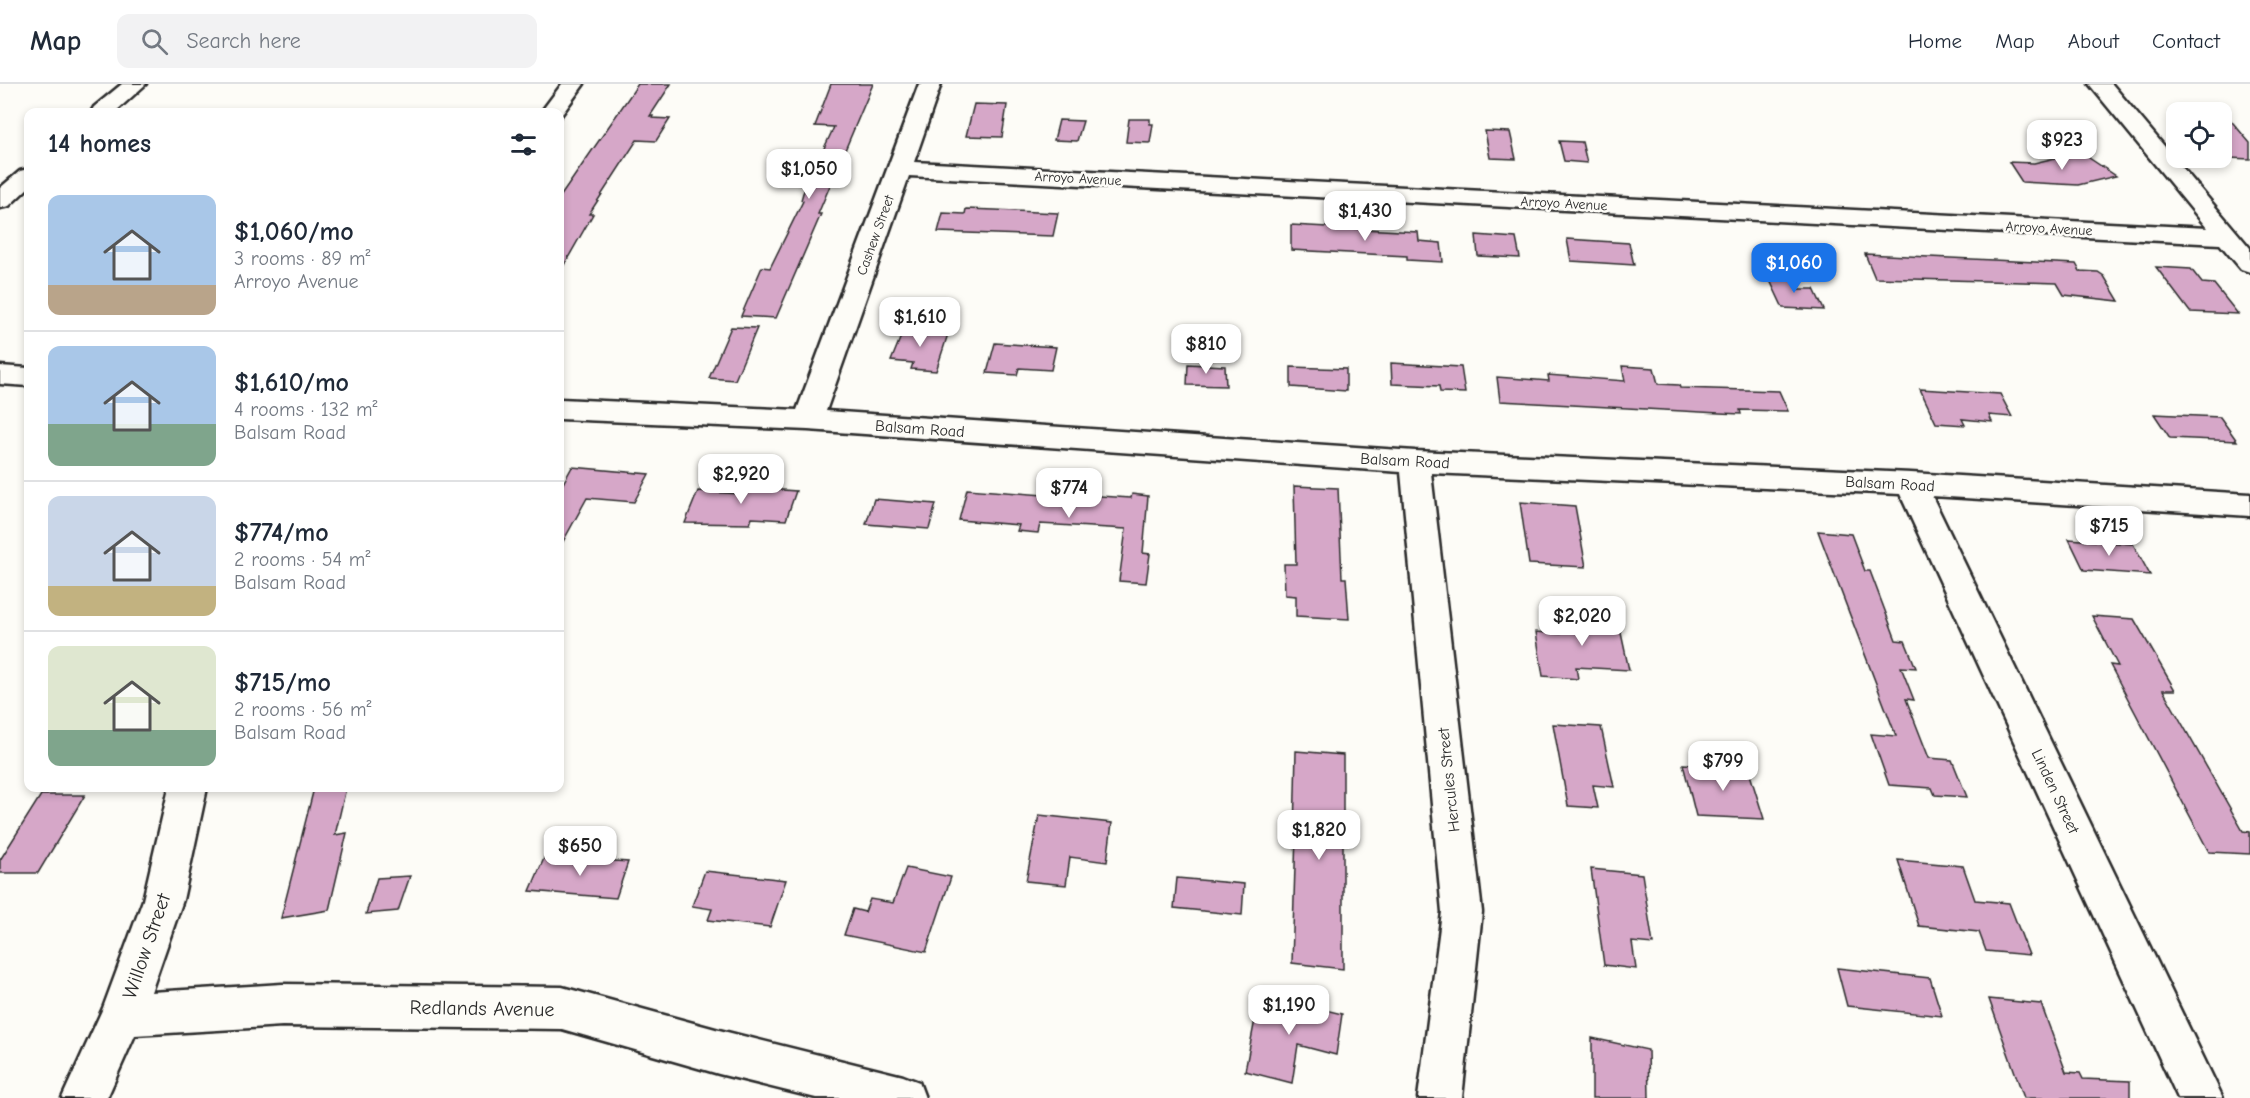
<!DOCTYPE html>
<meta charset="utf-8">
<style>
:root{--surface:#fff;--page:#f2f2f3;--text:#1f2937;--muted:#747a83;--line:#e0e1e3;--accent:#1a73e8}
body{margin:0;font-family:"Comic Neue",sans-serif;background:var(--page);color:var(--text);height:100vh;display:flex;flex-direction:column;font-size:22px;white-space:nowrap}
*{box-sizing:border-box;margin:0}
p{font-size:20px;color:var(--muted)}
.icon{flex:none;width:33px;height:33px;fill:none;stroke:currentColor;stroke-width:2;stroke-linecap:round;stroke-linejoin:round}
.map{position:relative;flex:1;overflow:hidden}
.panel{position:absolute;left:24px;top:24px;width:540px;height:684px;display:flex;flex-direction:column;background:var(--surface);border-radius:12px;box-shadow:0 3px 9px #0003}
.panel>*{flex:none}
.controls{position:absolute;left:2166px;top:18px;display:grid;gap:12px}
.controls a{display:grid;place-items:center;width:66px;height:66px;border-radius:12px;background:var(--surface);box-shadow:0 3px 9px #0003;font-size:30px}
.price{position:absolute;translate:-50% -51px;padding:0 14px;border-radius:12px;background:#fff;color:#222;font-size:20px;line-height:39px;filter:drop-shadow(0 2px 3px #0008)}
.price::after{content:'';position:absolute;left:50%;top:36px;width:18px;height:14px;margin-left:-9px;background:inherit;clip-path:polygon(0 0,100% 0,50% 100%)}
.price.on{background:var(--accent);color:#fff}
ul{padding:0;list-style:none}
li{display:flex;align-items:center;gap:18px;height:150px;padding:0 24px}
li+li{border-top:2px solid var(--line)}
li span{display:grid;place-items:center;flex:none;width:168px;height:120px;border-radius:12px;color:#555}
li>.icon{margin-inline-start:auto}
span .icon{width:72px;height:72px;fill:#fffc;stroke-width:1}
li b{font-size:26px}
h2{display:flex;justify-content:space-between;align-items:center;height:72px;padding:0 24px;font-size:26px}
header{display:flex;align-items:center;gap:36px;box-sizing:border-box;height:84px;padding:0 30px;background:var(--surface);border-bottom:2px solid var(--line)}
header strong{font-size:28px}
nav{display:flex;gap:33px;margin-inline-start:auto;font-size:21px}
.search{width:420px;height:54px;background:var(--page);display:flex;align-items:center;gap:15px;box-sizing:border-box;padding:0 21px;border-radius:12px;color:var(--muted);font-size:22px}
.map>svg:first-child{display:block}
</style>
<header>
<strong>Map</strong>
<div class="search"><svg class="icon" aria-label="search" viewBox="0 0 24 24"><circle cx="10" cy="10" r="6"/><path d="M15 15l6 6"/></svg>Search here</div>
<nav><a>Home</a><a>Map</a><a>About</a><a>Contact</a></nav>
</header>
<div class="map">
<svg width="2250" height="1014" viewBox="0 0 2250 1014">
<rect width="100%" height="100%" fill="#fdfcf7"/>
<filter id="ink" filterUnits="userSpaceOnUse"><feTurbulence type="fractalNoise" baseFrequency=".0167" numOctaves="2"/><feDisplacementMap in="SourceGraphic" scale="12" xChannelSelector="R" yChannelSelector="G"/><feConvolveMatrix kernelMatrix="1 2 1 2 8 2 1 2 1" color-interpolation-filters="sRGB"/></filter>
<g filter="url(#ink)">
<g fill="#d6a7c8" stroke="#2b2b2b" stroke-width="1.5">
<path d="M638 0H671L650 32H653L652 34 670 35 656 57 637 56 589 130H593L560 188V113Z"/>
<path d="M831 0H873L818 130H821L776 234 741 232 762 183 770 184 803 117 801 116 803 109 834 43 815 42Z"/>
<path d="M974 20 1007 21 1002 53 966 52Z"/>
<path d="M2222 26 2250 59V75L2229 74 2222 64Z"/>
<path d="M1129 35H1150V40H1153L1150 59 1126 58Z"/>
<path d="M1059 36 1083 37 1077 57 1054 56Z"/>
<path d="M1485 47 1510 48 1516 75 1490 74Z"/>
<path d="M1559 57 1582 58 1587 79 1564 77Z"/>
<path d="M2080 68 2116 92 2078 101 2022 98 2009 78 2034 79Z"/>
<path d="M966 125 995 126 1058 129 1053 152 938 148 943 129 965 130Z"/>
<path d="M1291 141 1418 148 1419 157 1441 159 1443 178 1407 176V172L1291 166Z"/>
<path d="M1476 151 1516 154 1520 174 1478 172Z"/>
<path d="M1567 155 1629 159 1634 181 1571 177Z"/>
<path d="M1865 170 2076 180 2080 187 2098 188 2104 192 2119 217 2064 211 2057 199 1875 194Z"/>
<path d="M2156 183 2191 185 2202 199 2214 200 2238 230 2190 228Z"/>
<path d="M1767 190H1791L1797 205H1814L1824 226 1783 224Z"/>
<path d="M906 240 927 241 924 248 948 250 936 287 911 285 913 279 891 277Z"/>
<path d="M731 243 757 244 735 296 709 294Z"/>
<path d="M995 259 1056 263 1051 286 1019 284 1017 291 987 289Z"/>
<path d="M1391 279 1461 283 1465 309 1440 308 1439 302 1392 300Z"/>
<path d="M1188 280 1225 282 1226 302 1187 301Z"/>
<path d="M1622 282 1654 284 1658 300 1679 301 1680 304 1779 307 1788 327 1740 326 1741 330 1719 329 1500 317 1497 293 1549 297 1548 291 1625 297Z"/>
<path d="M1291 283 1346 285V307L1291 303Z"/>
<path d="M1920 305 2000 310 2012 333 1989 331 1992 338 1962 335 1965 341 1936 339Z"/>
<path d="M2154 330 2220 333 2237 357 2170 354Z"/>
<path d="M572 383 649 390 634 418 587 414 560 463V405Z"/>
<path d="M744 398 771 400 769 405 796 407 786 436 752 434 750 440 685 439 698 407 740 410Z"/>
<path d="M1294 402 1338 404 1342 494H1346L1349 535 1296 532V512L1285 511 1284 480H1296Z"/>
<path d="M967 405 1068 413V410L1131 414 1132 410 1148 412 1143 469 1150 470 1146 499 1119 497 1126 445 1040 440 1038 449 1017 447 1019 441 959 436Z"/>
<path d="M874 415 936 420 929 445 866 440Z"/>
<path d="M1520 418 1575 422 1586 483 1529 480Z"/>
<path d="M1818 447 1851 450 1865 487H1870L1896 556 1905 557 1916 584 1901 583 1914 616 1906 615 1929 674 1952 676 1967 713 1935 711 1932 704 1889 701 1871 650 1896 652Z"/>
<path d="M2069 455 2133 460 2150 491 2084 486Z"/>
<path d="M1558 531 1618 535 1629 586 1576 583 1578 595 1543 592 1536 548 1561 550Z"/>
<path d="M2092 532 2134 535 2175 606H2163L2243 747 2250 748V770L2209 768 2110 581 2118 582Z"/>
<path d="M1553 640 1601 643 1614 703 1593 701 1598 724 1568 722Z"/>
<path d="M1296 667 1343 671V885L1292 879 1296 750H1294Z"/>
<path d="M1683 680 1748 684 1764 735 1696 732Z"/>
<path d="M314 704H346L335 751 347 749 329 826 281 834Z"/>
<path d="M41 711H85L38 789H0V776Z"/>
<path d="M1039 731 1112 739 1107 778 1070 773 1066 801 1026 797Z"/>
<path d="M545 772 628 778 616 814 530 807Z"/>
<path d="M1898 776 1963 782 1975 816 2009 819 2029 871 1986 867 1979 848 1919 842Z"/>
<path d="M906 784 951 793 926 868 844 851 853 825 865 828 870 815 893 819Z"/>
<path d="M1591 785 1642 790 1653 860 1632 858 1636 885 1604 881Z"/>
<path d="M705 787 786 796 770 843 708 836 712 825 692 822Z"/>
<path d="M410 792 398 827 366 830 377 794Z"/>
<path d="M1177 794 1244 800 1242 831 1174 824Z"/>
<path d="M1837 884 1930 894 1942 932 1847 922Z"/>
<path d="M1260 910 1342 930 1336 971 1298 961 1292 999 1245 987Z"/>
<path d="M1989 915 2041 920 2066 988 2080 989 2083 995 2130 997V1014H2024Z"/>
<path d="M1592 954 1648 966 1649 1014H1592Z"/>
</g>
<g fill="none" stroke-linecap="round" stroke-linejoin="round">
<g stroke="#2b2b2b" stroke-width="5">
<g id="minor">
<path d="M122 0H146L115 28H91L94 23Z"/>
<path d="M562 0H584L560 33V28H541Z"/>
<path d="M919 0H941L914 78 2207 144 2089 0H2112L2250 164V188L2241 185 2220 160 909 92 826 327 1415 367 1911 389 2250 410V432L1932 412 2223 1014H2178L1900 410 1431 389 1482 828 1462 1014H1418L1442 828 1401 388 808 346 560 335V315L797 326Z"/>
<path d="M28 85V104L9 122 0 124V104L20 87Z"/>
<path d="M0 282 28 284V302L0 300Z"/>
<path d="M169 704H207L183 816 151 908 282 900 562 903 719 946 903 992 919 998 925 1014H816L719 990 562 945 282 942 135 951 107 1014H62L103 924 143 816Z"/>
</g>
</g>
<use href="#minor" fill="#fdfcf7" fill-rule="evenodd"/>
</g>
</g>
<g text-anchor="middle" stroke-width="5" stroke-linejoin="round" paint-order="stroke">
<g font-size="14" fill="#2b2b2b" stroke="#fdfcf7">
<text transform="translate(1078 94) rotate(3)" y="5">Arroyo Avenue</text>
<text transform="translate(1564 119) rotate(3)" y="5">Arroyo Avenue</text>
<text transform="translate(2049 144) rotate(3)" y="5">Arroyo Avenue</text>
<text transform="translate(875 151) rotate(-70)" y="5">Cashew Street</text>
</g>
<g font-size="16" fill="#2b2b2b" stroke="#fdfcf7">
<text transform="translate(920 344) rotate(4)" y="6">Balsam Road</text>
<text transform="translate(1405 376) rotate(3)" y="6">Balsam Road</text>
<text transform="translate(1890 399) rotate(3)" y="6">Balsam Road</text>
<text transform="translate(1448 696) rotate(-96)" y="6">Hercules Street</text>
<text transform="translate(2056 707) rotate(65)" y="6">Linden Street</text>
</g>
<g font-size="20" fill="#2b2b2b" stroke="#fdfcf7">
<text transform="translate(146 862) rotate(-71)" y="7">Willow Street</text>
<text transform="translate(482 924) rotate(1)" y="7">Redlands Avenue</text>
</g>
</g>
</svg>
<div class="controls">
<a><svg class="icon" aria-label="locate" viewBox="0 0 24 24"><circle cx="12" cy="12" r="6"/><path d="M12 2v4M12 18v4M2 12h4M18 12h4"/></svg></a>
</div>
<b class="price" style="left:2062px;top:87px">$923</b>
<b class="price" style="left:809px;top:116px">$1,050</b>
<b class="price" style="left:1365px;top:158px">$1,430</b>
<b class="price on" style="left:1794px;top:210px">$1,060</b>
<b class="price" style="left:920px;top:264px">$1,610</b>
<b class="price" style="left:1206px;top:291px">$810</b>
<b class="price" style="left:741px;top:421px">$2,920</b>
<b class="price" style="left:1069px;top:435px">$774</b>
<b class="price" style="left:2109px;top:473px">$715</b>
<b class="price" style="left:1582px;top:563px">$2,020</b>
<b class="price" style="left:1723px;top:708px">$799</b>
<b class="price" style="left:1319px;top:777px">$1,820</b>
<b class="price" style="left:580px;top:793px">$650</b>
<b class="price" style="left:1289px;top:952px">$1,190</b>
<section class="panel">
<h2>14 homes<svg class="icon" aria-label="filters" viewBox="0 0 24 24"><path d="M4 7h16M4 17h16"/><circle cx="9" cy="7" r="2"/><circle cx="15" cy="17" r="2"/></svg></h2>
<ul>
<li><span style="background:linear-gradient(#a9c7e8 75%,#b9a48a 0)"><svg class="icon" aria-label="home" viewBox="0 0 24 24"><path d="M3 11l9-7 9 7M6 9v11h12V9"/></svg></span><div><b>$1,060/mo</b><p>3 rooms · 89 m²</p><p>Arroyo Avenue</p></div></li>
<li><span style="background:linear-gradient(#a9c7e8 65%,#7fa58c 0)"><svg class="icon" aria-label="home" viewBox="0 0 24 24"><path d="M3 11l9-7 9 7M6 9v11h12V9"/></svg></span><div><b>$1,610/mo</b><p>4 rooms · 132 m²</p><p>Balsam Road</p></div></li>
<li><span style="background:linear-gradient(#c9d6e8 75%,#c2b280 0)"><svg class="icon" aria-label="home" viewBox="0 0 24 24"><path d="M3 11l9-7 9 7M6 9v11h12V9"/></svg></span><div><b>$774/mo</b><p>2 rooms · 54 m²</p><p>Balsam Road</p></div></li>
<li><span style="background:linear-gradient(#dfe7d0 70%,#7fa58c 0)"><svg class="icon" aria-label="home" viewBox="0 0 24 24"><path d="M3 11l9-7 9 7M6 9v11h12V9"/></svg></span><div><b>$715/mo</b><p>2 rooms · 56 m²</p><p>Balsam Road</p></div></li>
</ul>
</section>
</div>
